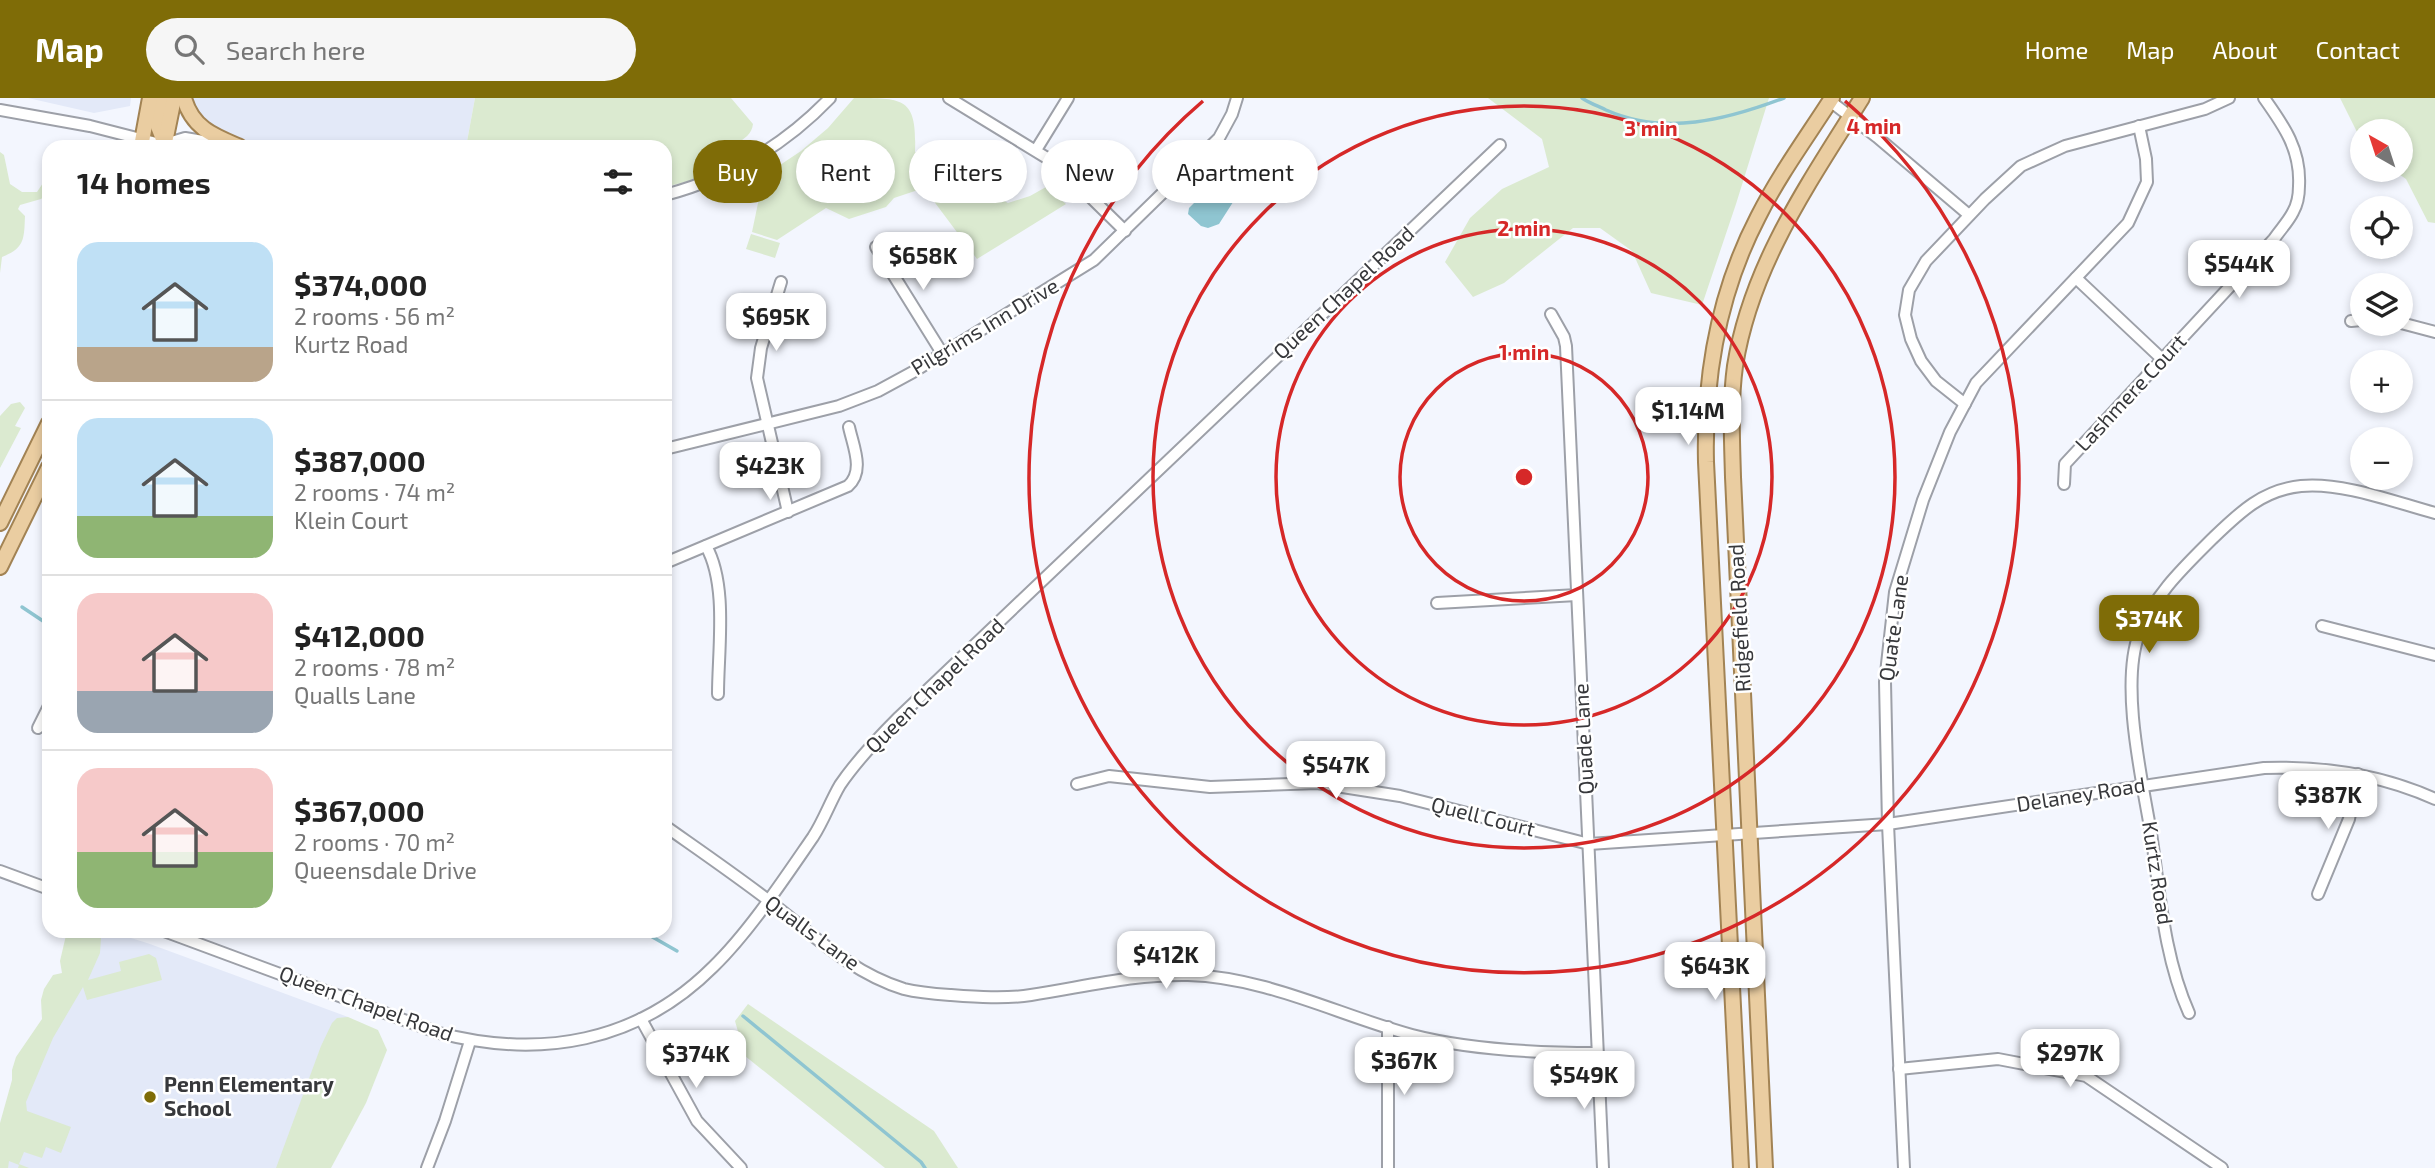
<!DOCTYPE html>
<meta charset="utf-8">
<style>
:root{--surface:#fff;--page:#f6f6f6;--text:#222;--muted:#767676;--line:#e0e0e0;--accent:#7f6c07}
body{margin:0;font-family:"Exo 2",sans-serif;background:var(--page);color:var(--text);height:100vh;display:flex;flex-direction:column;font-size:26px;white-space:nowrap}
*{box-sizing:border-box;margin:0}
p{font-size:23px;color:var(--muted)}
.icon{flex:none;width:38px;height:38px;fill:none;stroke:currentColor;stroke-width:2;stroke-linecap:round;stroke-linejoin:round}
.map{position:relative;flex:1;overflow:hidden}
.sheet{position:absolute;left:42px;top:42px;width:630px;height:798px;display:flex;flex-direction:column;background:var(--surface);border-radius:21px;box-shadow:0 4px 10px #0003}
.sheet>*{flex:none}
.hud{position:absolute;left:693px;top:42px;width:665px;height:63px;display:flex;gap:14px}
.needle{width:46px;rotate:321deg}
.tools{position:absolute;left:2350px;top:21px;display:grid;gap:14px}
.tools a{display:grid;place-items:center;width:63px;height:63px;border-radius:50%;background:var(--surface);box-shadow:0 4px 10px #0003;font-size:35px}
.price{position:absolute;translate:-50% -60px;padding:0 16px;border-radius:14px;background:#fff;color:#222;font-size:23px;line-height:46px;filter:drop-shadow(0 2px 4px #0008)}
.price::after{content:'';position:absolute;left:50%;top:42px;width:21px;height:16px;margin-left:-10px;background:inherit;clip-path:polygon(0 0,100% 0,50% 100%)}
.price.on{background:var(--accent);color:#fff}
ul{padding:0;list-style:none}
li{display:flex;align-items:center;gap:21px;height:175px;padding:0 35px}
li+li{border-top:2px solid var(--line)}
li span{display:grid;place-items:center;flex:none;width:196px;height:140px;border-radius:21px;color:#555}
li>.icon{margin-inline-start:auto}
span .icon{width:84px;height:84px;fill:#fffc;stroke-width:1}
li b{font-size:30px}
h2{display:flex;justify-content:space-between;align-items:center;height:84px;padding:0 35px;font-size:30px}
.chip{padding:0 24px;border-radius:32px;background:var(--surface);box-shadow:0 4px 10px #0003;font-size:24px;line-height:63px}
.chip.on{background:var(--accent);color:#fff}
header{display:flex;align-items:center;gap:42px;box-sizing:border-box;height:98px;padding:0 35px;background:var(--accent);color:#fff}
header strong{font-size:33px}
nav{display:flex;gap:38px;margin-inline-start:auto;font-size:24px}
.search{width:490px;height:63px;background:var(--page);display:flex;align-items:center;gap:18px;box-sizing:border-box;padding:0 24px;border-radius:38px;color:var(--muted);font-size:26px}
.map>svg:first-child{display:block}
</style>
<header>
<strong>Map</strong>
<div class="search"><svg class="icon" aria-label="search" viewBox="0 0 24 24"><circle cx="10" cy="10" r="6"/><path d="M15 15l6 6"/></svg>Search here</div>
<nav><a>Home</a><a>Map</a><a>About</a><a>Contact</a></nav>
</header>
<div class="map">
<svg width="2435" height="1070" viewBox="0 0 2435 1070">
<rect width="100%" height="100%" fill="#f3f6fe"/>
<g fill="#e3e9f8">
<path d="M28 0H131L130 8 94 15Z"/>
<path d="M189 0H475L466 49H276L227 39 200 24Z"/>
<path d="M99 833H109L150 846 348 919 343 936 290 1070H0L13 1019Z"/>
</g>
<g fill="#dbead0">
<path d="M475 0H731L753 26C752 36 744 41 736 46L745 57 689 83 665 89V49H466Z"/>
<path d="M854 0C905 0 917 0 915 54L1008 105 1030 98 1046 89 1066 106 977 161 924 90 894 100 886 109 849 121 826 110 777 142 752 134 762 86 780 67 801 53 828 30Z"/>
<path d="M1488 0H1769L1736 106 1702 207 1651 195 1632 153 1600 130H1573L1504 185 1473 199 1445 164 1470 120 1502 91 1549 69 1542 41Z"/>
<path d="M2340 0H2435V125L2428 124 2406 81 2393 72H2401V33H2362V44Z"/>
<path d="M0 54 4 57 10 86 22 94H37L45 82 49 81V94L41 101 20 107 18 111 25 118C24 141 25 150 2 159L0 175Z"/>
<path d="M751 136 780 145 775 160 746 151Z"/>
<path d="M20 304 25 310 15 328 21 330 0 370V318L11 306Z"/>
<path d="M67 833H92L101 840 100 855 88 882 121 873 119 864 149 856 156 860 162 882 87 902 83 889 53 940 26 1004 27 1013 71 1029 61 1055 46 1049 42 1060 24 1054 19 1066 29 1070H18L19 1067 9 1063 8 1070H0V1025L12 982V972L16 959 42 921 41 902 44 891 53 877 62 875 60 863Z"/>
<path d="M748 906 934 1033 958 1070H885L745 958 735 923Z"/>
<path d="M348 919 378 932 387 952 366 1005 331 1070H276L321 948 332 925 337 920Z"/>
</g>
<path fill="#8fc5d1" d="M1252 47 1264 48 1276 55 1274 67 1235 101 1219 126 1208 130 1201 128 1188 116 1189 110Z"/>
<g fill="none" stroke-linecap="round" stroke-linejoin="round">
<g stroke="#8fc5d1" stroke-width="3.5">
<path d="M1582 0C1589 5 1598 8 1606 12 1665 38 1726 22 1784 0"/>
<path d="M22 509 49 527"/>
<path d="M642 833 677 853"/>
<path d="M743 918 921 1064 925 1070"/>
</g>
<g stroke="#9da0a8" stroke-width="14">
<g id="minor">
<path d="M949 0 1047 60 1069 78 1125 133"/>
<path d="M1830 3 1877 39 1969 117"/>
<path d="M0 12 90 28 168 48"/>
<path d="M165 46 185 40 226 47"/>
<path d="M1036 52 1068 0"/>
<path d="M665 97C729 80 784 48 830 0"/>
<path d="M876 149 942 255"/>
<path d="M2076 180 2162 261"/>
<path d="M781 184 761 250 757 280 788 414"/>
<path d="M1551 216 1564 239 1566 248 1603 1070"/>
<path d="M2351 223 2362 222"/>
<path d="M2401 225 2435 234"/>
<path d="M1965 306 1936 283 1921 263 1911 241 1905 217 1909 192 1926 163 1985 101 2021 68 2065 48 2205 11 2229 0"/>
<path d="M665 351 839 308 878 293 913 274 1094 162 1219 40 1232 16 1237 0"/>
<path d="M2064 386 2065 366 2274 141C2280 132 2288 124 2293 114 2297 107 2299 96 2299 88 2301 52 2284 28 2264 0"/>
<path d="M706 448C728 487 718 552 718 596"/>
<path d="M665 465 848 388C865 373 853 348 849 329"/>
<path d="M1437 505 1577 497"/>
<path d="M2322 528 2435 557"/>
<path d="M38 630 49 608"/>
<path d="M1077 686 1109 678 1210 689 1317 685 1400 698 1589 746 1888 726 2264 670C2324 668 2380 676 2435 701"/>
<path d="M665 728C699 752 734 776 768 802 811 835 851 875 904 891 920 895 936 896 951 897 977 899 1005 901 1031 897 1084 889 1133 876 1188 877 1266 879 1338 917 1412 937 1470 952 1536 955 1596 955"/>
<path d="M0 773 49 791"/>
<path d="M2318 796 2349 721 2358 676"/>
<path d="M164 833 439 935C540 961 637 945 713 869 749 834 784 781 813 739 824 722 830 704 840 687 857 662 878 640 899 619L1500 47"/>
<path d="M2189 915C2164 859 2160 796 2151 735 2142 682 2120 587 2139 536 2153 498 2184 469 2212 441 2239 415 2262 392 2301 388 2343 384 2394 404 2435 415"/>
<path d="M641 921 697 1023 741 1070"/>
<path d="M1388 929V1070"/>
<path d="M1899 971 1998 961 2086 978 2222 1070"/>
<path d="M427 1070 445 1023 470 943"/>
<path d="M1904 1070 1888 726 1885 584 1895 494 1923 402 1950 334 1976 285 2128 125 2147 84 2146 61 2139 28"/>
</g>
</g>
<g stroke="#a28354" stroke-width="18">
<g id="major">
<path d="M162 0 157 26 165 46"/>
<path d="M184 0C192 30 214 38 240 49"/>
<path d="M141 49 150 0"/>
<path d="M164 49 174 0"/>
<path d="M0 425 49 325"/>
<path d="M0 469 49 369"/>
<path d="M1741 1070 1706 364C1704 278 1718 196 1758 119 1779 77 1807 39 1832 0"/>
<path d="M1765 1070 1733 379C1732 342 1730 305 1735 268 1751 167 1809 85 1862 0"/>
</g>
</g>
<use href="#minor" stroke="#fff" stroke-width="10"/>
<use href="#major" stroke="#eacda1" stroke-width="14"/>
</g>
<g fill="none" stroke="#d62828" stroke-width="3.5">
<circle cx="1524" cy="379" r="124"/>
<circle cx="1524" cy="379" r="248"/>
<circle cx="1524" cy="379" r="371"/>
<path d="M1845 3A495 495 0 1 1 1203 3"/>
</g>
<circle fill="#7f6c07" stroke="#fff" stroke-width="2.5" cx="150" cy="999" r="7"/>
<g text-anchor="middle" stroke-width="5" stroke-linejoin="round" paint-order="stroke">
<g font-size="21" fill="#37383b" stroke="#fff">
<text transform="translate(1344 195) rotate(-43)" y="7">Queen Chapel Road</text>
<text transform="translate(985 229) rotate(-31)" y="7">Pilgrims Inn Drive</text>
<text transform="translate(2131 295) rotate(-47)" y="7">Lashmere Court</text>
<text transform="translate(1740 520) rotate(-93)" y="7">Ridgefield Road</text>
<text transform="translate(1894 530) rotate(-82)" y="7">Quate Lane</text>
<text transform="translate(935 588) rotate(-44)" y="7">Queen Chapel Road</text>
<text transform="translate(1584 641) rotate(-93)" y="7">Quade Lane</text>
<text transform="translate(2081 697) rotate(-9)" y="7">Delaney Road</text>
<text transform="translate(1483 719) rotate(14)" y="7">Quell Court</text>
<text transform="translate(2157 775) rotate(81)" y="7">Kurtz Road</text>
<text transform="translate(812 835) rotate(36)" y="7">Qualls Lane</text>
<text transform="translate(366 906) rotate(20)" y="7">Queen Chapel Road</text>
</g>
<g font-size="21" font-weight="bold" fill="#37383b" stroke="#fff" text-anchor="start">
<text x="164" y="994">Penn Elementary<tspan x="164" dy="24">School</tspan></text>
</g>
</g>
<circle cx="1524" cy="379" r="10" fill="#d62828" stroke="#fff" stroke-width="3.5"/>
<g font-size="21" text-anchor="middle" font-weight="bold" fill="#d62828" stroke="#fff" stroke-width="5" stroke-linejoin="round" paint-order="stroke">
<text x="1874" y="36">4 min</text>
<text x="1651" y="38">3 min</text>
<text x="1524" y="138">2 min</text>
<text x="1524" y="262">1 min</text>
</g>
</svg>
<div class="tools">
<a><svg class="needle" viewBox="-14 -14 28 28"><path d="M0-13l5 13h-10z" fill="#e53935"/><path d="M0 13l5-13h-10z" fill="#767676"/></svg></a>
<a><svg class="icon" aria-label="locate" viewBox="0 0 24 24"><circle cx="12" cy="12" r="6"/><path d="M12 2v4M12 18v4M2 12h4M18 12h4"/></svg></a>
<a><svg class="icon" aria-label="layers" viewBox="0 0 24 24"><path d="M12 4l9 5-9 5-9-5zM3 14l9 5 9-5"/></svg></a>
<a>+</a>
<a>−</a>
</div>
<b class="price" style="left:923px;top:194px">$658K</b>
<b class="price" style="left:2239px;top:202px">$544K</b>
<b class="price" style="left:776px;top:255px">$695K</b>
<b class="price" style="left:1688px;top:349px">$1.14M</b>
<b class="price" style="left:770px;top:404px">$423K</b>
<b class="price on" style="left:2149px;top:557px">$374K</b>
<b class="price" style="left:1336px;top:703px">$547K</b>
<b class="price" style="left:2328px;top:733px">$387K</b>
<b class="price" style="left:1166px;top:893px">$412K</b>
<b class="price" style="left:1715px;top:904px">$643K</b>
<b class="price" style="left:2070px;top:991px">$297K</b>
<b class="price" style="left:696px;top:992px">$374K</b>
<b class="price" style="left:1404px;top:999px">$367K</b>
<b class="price" style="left:1584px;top:1013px">$549K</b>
<div class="hud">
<a class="chip on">Buy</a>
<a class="chip">Rent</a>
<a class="chip">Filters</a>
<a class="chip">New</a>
<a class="chip">Apartment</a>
</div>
<section class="sheet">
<h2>14 homes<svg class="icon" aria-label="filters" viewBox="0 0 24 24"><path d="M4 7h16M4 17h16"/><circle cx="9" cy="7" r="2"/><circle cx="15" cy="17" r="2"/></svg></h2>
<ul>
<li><span style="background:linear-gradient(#bfe0f5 75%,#b9a48a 0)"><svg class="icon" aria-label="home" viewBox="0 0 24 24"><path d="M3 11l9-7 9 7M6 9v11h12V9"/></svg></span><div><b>$374,000</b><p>2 rooms · 56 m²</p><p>Kurtz Road</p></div></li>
<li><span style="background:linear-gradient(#bfe0f5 70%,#8fb573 0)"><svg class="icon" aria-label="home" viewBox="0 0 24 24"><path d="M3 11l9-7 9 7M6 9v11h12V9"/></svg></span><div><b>$387,000</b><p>2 rooms · 74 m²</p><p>Klein Court</p></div></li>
<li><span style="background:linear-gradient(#f6c9c9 70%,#9aa5b1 0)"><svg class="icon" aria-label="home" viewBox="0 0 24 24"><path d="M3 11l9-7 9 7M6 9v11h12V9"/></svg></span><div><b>$412,000</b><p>2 rooms · 78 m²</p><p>Qualls Lane</p></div></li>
<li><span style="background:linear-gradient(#f6c9c9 60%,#8fb573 0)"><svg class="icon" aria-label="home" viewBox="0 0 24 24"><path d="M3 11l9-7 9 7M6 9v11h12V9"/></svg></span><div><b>$367,000</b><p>2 rooms · 70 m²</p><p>Queensdale Drive</p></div></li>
</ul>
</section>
</div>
